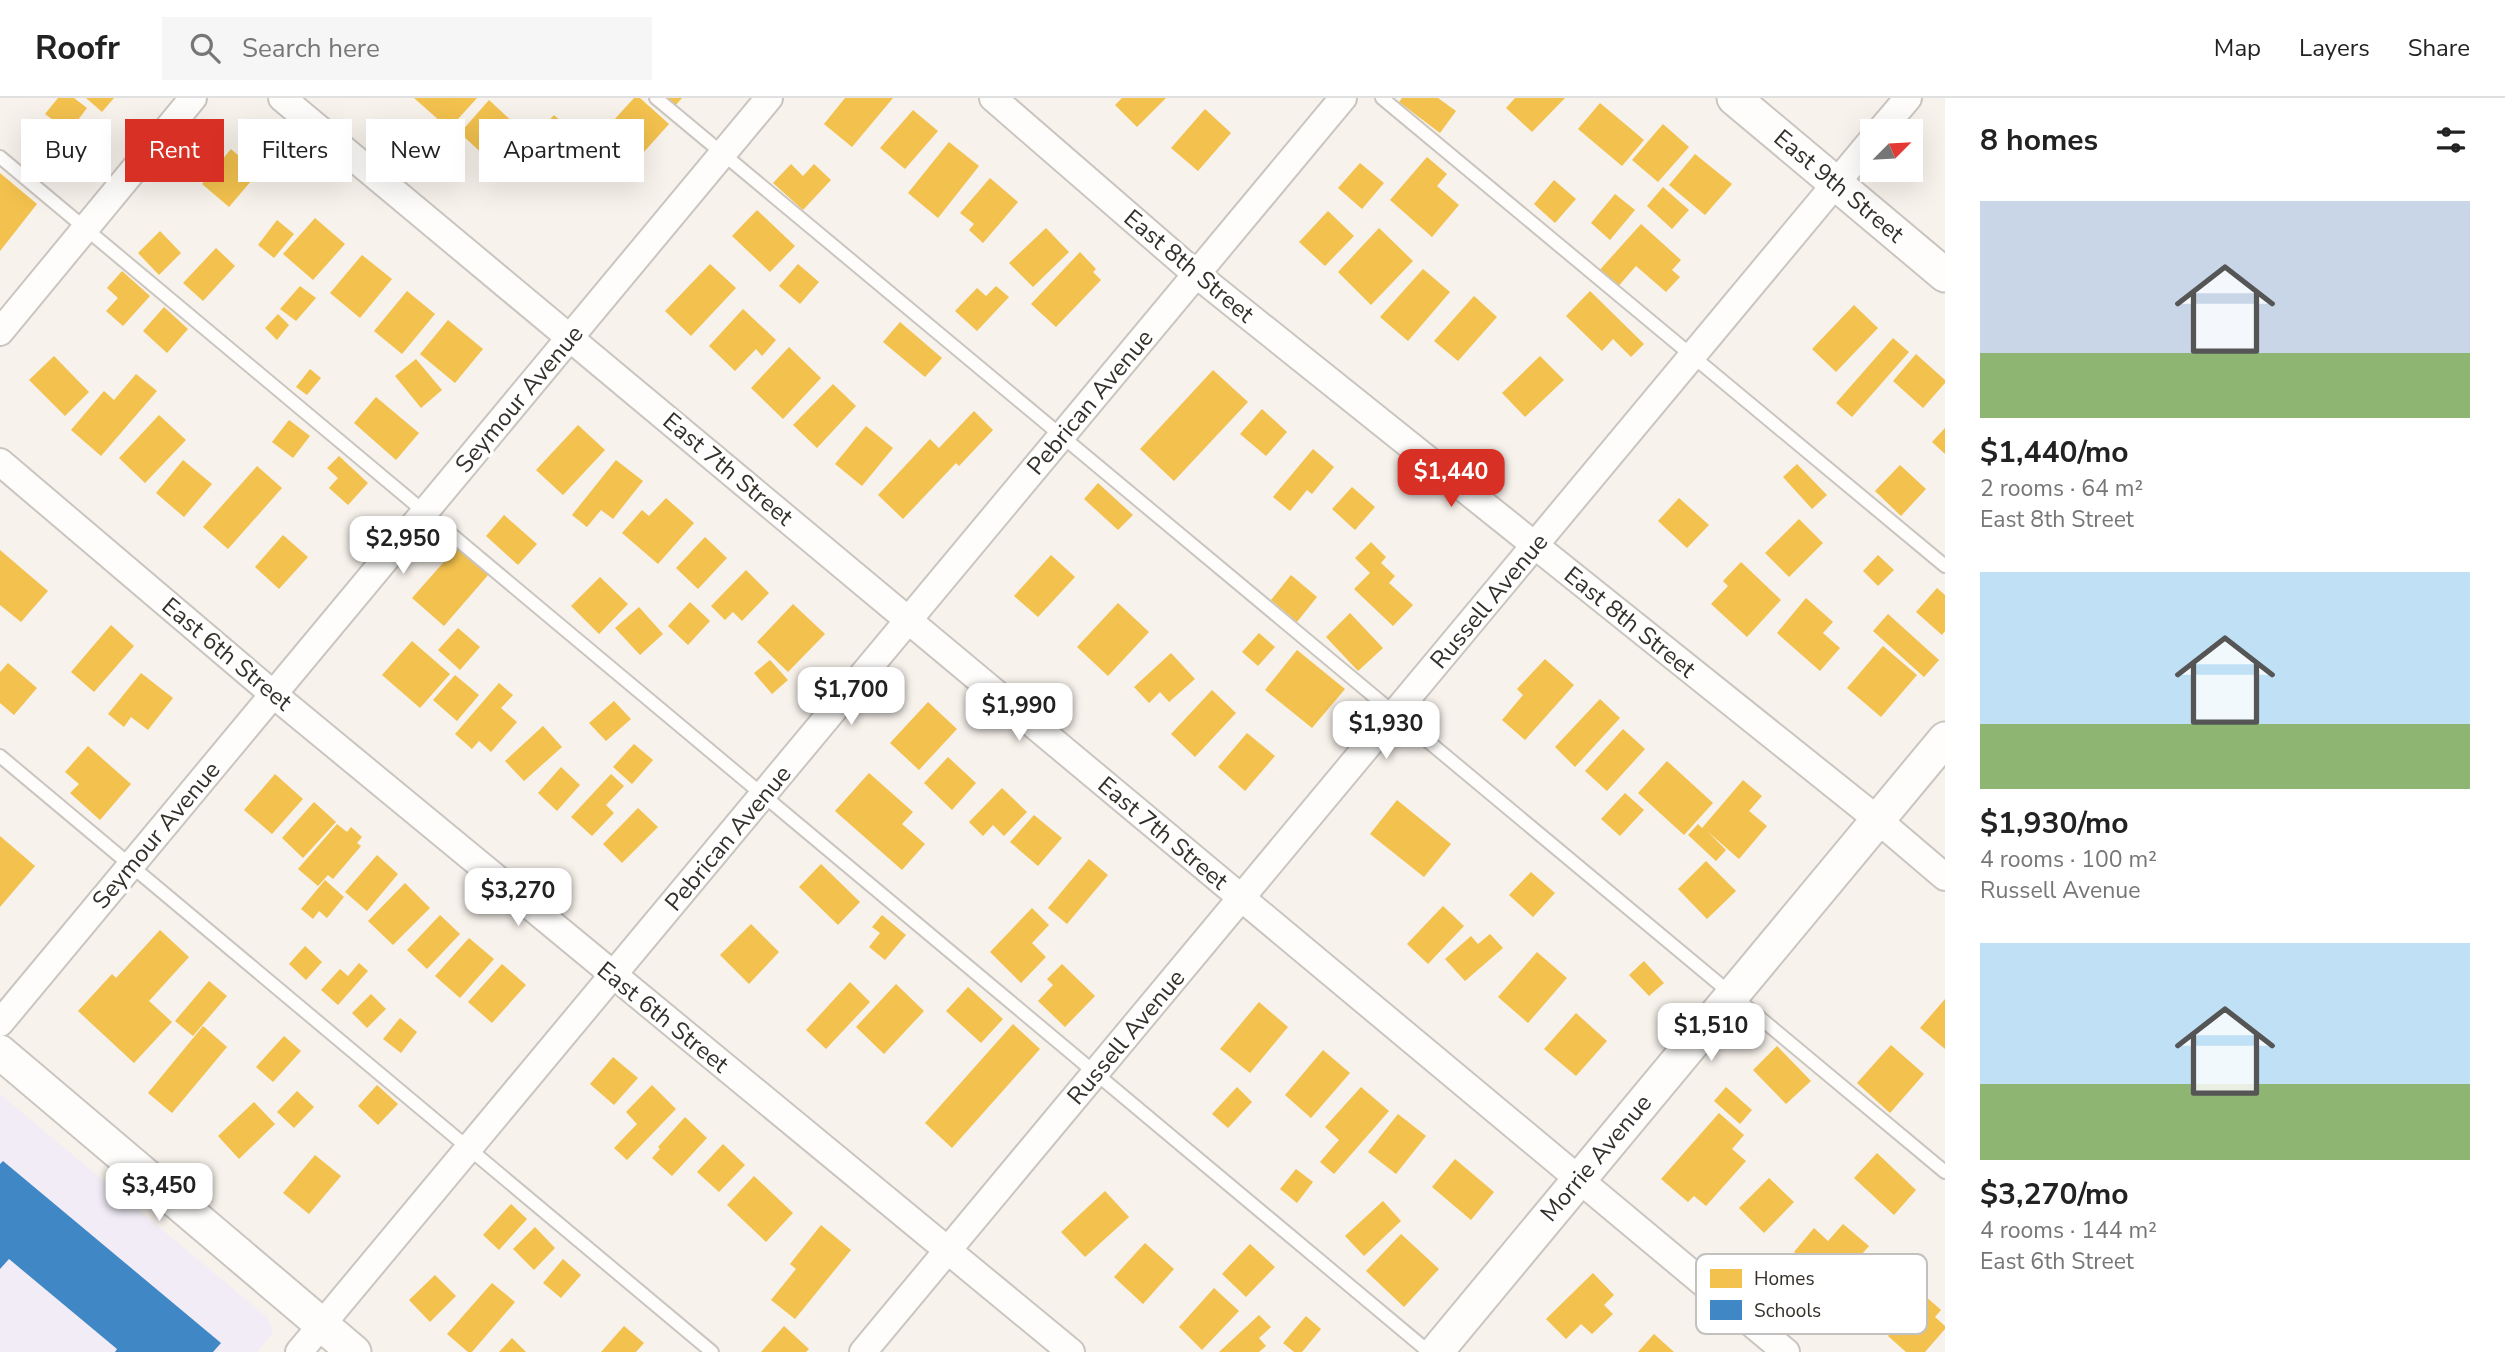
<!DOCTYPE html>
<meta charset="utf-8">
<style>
:root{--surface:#fff;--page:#f6f6f6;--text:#222;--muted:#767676;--line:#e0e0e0;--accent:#d93025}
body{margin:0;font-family:"Nunito Sans",sans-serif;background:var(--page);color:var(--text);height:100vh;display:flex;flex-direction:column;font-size:26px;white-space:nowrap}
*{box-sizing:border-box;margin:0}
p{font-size:23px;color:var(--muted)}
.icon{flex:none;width:38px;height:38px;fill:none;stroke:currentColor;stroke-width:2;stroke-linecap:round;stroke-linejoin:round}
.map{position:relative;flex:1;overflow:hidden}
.drawer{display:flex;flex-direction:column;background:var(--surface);width:560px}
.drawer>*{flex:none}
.hud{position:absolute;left:21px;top:21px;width:665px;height:63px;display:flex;gap:14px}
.needle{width:46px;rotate:66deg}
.controls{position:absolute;left:1860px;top:21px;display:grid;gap:14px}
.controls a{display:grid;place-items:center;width:63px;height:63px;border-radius:0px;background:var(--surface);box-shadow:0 7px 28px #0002;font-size:35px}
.price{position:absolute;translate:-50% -60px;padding:0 16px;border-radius:14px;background:#fff;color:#222;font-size:23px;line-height:46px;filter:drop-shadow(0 2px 4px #0008)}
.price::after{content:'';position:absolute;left:50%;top:42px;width:21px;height:16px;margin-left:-10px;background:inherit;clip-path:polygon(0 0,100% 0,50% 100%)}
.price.on{background:var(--accent);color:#fff}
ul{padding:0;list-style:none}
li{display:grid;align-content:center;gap:14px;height:371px;padding:0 35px}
li span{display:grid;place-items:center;height:217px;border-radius:0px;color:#555}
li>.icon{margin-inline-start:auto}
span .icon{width:126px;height:126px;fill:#fffc;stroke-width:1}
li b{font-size:30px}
h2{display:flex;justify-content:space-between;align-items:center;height:84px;padding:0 35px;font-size:30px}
.pill{padding:0 24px;border-radius:0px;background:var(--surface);box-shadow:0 7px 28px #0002;font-size:24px;line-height:63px}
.pill.on{background:var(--accent);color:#fff}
header{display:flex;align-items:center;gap:42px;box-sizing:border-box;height:98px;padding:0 35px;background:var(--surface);border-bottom:2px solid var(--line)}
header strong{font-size:33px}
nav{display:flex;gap:38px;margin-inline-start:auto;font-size:24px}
.search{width:490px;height:63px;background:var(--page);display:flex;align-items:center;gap:18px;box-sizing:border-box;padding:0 24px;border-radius:0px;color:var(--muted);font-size:26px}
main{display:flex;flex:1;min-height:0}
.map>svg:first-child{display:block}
</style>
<header>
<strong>Roofr</strong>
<div class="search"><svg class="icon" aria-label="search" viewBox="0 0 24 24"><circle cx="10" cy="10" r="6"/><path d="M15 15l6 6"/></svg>Search here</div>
<nav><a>Map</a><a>Layers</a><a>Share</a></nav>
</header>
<main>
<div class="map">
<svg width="1945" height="1254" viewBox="0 0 1945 1254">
<rect width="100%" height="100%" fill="#f8f2ec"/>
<path fill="#f1ecf6" d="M0 996 268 1220 273 1234 258 1254H0Z"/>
<g fill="#f2c14e">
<path d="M58 0H74L87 10 69 34 45 16Z"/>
<path d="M86 0H114L102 14Z"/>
<path d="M414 0H477L449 31Z"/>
<path d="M634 0H640L669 26 626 74 607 57 595 71 581 58Z"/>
<path d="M665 0H682L674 9Z"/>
<path d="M845 0H893L852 49 824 26Z"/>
<path d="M1122 0H1166L1137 29 1115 7Z"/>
<path d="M1402 0H1438L1456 13 1440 35 1399 4Z"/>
<path d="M1515 0H1565L1532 34 1506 10Z"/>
<path d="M489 2 516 27 487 60 460 35Z"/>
<path d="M1600 5 1644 42 1622 68 1578 31Z"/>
<path d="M1205 11 1231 35 1198 73 1171 50Z"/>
<path d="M913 12 938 33 905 71 880 50Z"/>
<path d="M554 17 581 41 541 83 515 59Z"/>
<path d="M1663 26 1689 49 1658 84 1632 62Z"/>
<path d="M949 44 979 68 938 120 908 95Z"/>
<path d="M231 51 258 75 229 109 202 86Z"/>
<path d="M1695 56 1732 86 1705 117 1669 87Z"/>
<path d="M1427 59 1447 76 1437 88 1459 107 1432 139 1390 102Z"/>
<path d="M1360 65 1384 85 1362 111 1338 90Z"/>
<path d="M791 66 803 78 814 66 831 82 803 112 773 85Z"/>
<path d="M0 75 37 106 0 153Z"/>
<path d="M990 80 1018 104 983 145 969 132 974 126 960 115Z"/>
<path d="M1554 82 1576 101 1555 125 1534 106Z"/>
<path d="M1663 89 1689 112 1672 131 1647 108Z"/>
<path d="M1615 96 1635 112 1610 142 1591 125Z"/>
<path d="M757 112 795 148 770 174 732 138Z"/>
<path d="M1328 113 1354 138 1325 168 1299 144Z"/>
<path d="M315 120 345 146 313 182 283 156Z"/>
<path d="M277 122 294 136 274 160 258 147Z"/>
<path d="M1641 126 1681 162 1672 172 1680 179 1666 194 1636 168 1615 192 1597 175Z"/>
<path d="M1046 130 1069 154 1033 189 1009 165Z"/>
<path d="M1379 130 1413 163 1371 207 1338 174Z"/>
<path d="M160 133 181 155 159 177 138 155Z"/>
<path d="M216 150 235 168 203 203 183 185Z"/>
<path d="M1080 154 1096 171 1093 174 1101 182 1056 229 1031 206Z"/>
<path d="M362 157 392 181 360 220 330 195Z"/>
<path d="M710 166 736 190 691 238 665 213Z"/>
<path d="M798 166 819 184 800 206 779 188Z"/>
<path d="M1423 171 1450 194 1408 243 1380 219Z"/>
<path d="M122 173 150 198 123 228 106 213 118 200 107 190Z"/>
<path d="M300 188 316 200 296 223 280 211Z"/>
<path d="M996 188 1009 199 977 233 955 213 977 190 986 198Z"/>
<path d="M407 193 435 216 402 256 374 233Z"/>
<path d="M1590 193 1644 246 1631 259 1613 241 1602 253 1566 218Z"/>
<path d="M1474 198 1497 219 1458 263 1434 243Z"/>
<path d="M1854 207 1878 230 1836 274 1812 251Z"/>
<path d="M164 209 188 231 167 255 143 233Z"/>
<path d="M743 211 776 242 762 258 756 251 735 273 709 248Z"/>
<path d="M278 216 289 227 277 242 265 230Z"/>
<path d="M448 222 483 251 455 285 420 256Z"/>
<path d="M900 224 942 260 925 279 883 244Z"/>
<path d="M1893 240 1909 254 1852 319 1836 305Z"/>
<path d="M789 249 821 280 783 321 751 290Z"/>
<path d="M1916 256 1945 282V285L1923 310 1893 283Z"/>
<path d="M54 258 89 294 65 318 29 282Z"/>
<path d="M1540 258 1564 282 1525 319 1502 295Z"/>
<path d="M416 261 442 292 421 310 395 278Z"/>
<path d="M310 271 321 280 307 297 296 289Z"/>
<path d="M1213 272 1248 304 1174 383 1140 351Z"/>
<path d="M136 276 157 293 101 358 71 332 104 293 114 302Z"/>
<path d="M833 286 856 308 817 350 793 327Z"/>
<path d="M376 299 419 335 396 362 354 325Z"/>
<path d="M1262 311 1287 334 1266 358 1240 336Z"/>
<path d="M974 313 993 332 959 368 956 365 903 421 878 397 930 341 939 350Z"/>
<path d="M159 317 186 342 145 385 119 360Z"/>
<path d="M289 322 310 338 293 360 272 344Z"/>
<path d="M578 327 605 352 563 397 536 372Z"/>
<path d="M866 328 893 350 862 388 835 366Z"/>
<path d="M1945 330V356L1932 344Z"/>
<path d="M1313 351 1334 369 1312 396 1307 392 1290 413 1273 399Z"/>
<path d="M339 358 368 385 348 407 329 390 338 380 327 370Z"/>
<path d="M183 362 212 386 184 419 156 395Z"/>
<path d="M616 362 643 383 613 421 601 412 587 429 572 417Z"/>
<path d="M1797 366 1827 397 1812 411 1783 379Z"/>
<path d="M1900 367 1926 391 1901 418 1875 393Z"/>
<path d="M257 368 282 390 228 451 203 429Z"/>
<path d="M1098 385 1133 417 1118 432 1084 401Z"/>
<path d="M1352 389 1375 409 1355 432 1332 411Z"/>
<path d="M666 400 694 425 658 466 622 435 642 412 649 418Z"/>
<path d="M1679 400 1709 427 1687 450 1658 423Z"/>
<path d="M504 417 537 446 518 467 486 438Z"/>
<path d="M1799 421 1823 445 1789 479 1765 455Z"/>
<path d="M283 437 308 459 279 491 255 469Z"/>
<path d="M705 439 727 460 698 491 676 470Z"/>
<path d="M1371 444 1386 459 1381 465 1395 478 1389 485 1413 507 1393 528 1354 491 1370 475 1355 460Z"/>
<path d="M457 449 489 476 444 528 412 500Z"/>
<path d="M0 452 48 493 21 524 0 507Z"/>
<path d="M1051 457 1075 479 1038 519 1014 498Z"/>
<path d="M1878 457 1894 472 1878 488 1863 473Z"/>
<path d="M1741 464 1781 502 1747 539 1711 506 1728 488 1723 483Z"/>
<path d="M746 472 769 495 742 523 733 514 725 522 711 508Z"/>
<path d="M1291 477 1317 499 1297 524 1271 502Z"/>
<path d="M600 479 628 506 599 536 571 508Z"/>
<path d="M1937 490 1945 497V533L1942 537 1916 514Z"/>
<path d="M1806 500 1833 524 1823 535 1840 550 1820 573 1777 535Z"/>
<path d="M690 504 710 523 688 547 668 528Z"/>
<path d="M1118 505 1149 534 1108 578 1077 549Z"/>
<path d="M793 506 825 536 788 574 757 544Z"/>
<path d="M639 509 663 536 640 557 615 530Z"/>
<path d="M1350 515 1383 550 1358 573 1326 539Z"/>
<path d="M1888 516 1939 562 1924 579 1873 533Z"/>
<path d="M111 527 134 548 94 594 71 574Z"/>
<path d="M458 530 480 549 460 572 438 552Z"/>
<path d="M1259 535 1275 549 1258 568 1242 554Z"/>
<path d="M412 543 450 576 420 610 382 577Z"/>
<path d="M1883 548 1917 577 1881 619 1847 590Z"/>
<path d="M1297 552 1345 591 1312 630 1265 592Z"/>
<path d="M1171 555 1195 581 1169 604 1160 594 1149 605 1134 589Z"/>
<path d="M1545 561 1574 587 1525 642 1502 622 1523 597 1517 591Z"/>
<path d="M770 562 788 582 772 596 754 575Z"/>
<path d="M8 565 37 590 14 617 0 605V574Z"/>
<path d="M141 575 173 600 148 632 131 619 124 629 108 616Z"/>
<path d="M455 577 479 597 457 623 433 602Z"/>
<path d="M499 585 513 597 501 610 517 624 491 654 479 643 472 651 455 636Z"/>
<path d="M1212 592 1236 615 1195 659 1171 636Z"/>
<path d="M1600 601 1620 620 1575 669 1555 649Z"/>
<path d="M614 603 631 621 606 643 589 625Z"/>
<path d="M928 604 957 631 919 672 890 645Z"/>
<path d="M543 628 562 649 524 683 505 663Z"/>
<path d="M1623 631 1645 651 1607 693 1585 673Z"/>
<path d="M1247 635 1275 658 1245 693 1218 669Z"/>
<path d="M634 646 653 662 632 686 613 669Z"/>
<path d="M88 648 131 686 100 722 70 695 79 686 65 674Z"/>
<path d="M948 659 976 685 952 712 924 685Z"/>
<path d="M1667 663 1713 705 1684 737 1638 695Z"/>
<path d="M561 669 580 687 557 713 538 695Z"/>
<path d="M869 675 913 714 902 726 925 746 902 772 835 713Z"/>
<path d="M275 676 303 701 272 736 244 712Z"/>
<path d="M611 676 624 688 606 707 614 715 592 738 571 719Z"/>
<path d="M1743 682 1762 698 1749 713 1767 728 1739 761 1707 733 1726 752 1716 763 1688 737 1698 726 1702 730Z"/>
<path d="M1002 690 1027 714 1004 738 993 727 983 738 969 724Z"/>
<path d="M1625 695 1644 712 1620 738 1601 721Z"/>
<path d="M1397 702 1451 746 1424 779 1370 736Z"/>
<path d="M314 704 336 724 303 760 282 740Z"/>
<path d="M638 710 658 729 622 765 603 746Z"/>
<path d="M1034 717 1062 740 1038 768 1010 744Z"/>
<path d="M337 726 347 734 351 729 362 739 357 745 361 748 333 781 328 777 318 788 298 771Z"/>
<path d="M0 738 35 768 0 809Z"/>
<path d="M377 757 398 776 367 813 345 794Z"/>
<path d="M1089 761 1108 777 1067 826 1048 810Z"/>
<path d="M1706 763 1736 793 1707 821 1678 791Z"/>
<path d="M821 766 860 804 838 827 799 789Z"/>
<path d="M1531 774 1555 795 1533 819 1509 797Z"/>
<path d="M325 782 344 799 327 820 319 813 313 821 301 811Z"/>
<path d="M405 785 430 810 393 847 368 823Z"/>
<path d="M1443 808 1464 828 1428 866 1407 846Z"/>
<path d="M1032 810 1049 827 1032 845 1046 859 1021 885 990 854Z"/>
<path d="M440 817 460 836 427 871 407 852Z"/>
<path d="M882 817 906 837 885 862 869 849 880 835 872 829Z"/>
<path d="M751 826 779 854 749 886 720 857Z"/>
<path d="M160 832 189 859 149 903 172 924 134 965 78 913 112 876 116 880Z"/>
<path d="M1490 836 1503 850 1465 883 1445 861 1471 838 1478 846Z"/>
<path d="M469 840 494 861 460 900 435 878Z"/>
<path d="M305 848 322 864 306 882 289 866Z"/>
<path d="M1537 854 1567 880 1528 925 1498 899Z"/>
<path d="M1644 863 1664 885 1649 898 1629 877Z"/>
<path d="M359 865 368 873 338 907 321 892 340 871 348 878Z"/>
<path d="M502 866 526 887 492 925 468 904Z"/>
<path d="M1062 866 1095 898 1065 929 1038 903 1053 887 1047 881Z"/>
<path d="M209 883 227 898 193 938 175 923Z"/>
<path d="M850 884 870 904 826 951 806 932Z"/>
<path d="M896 886 924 913 884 956 856 929Z"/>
<path d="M968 889 1003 921 981 945 946 913Z"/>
<path d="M371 896 386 911 367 930 352 915Z"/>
<path d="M1945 901V951L1920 930Z"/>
<path d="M1259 904 1288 929 1250 975 1220 951Z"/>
<path d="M1576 915 1607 943 1576 978 1544 951Z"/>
<path d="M400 920 417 934 401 955 383 941Z"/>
<path d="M1013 926 1040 951 952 1050 925 1025Z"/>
<path d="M203 928 227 949 172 1015 148 995Z"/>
<path d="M284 938 301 953 273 984 256 969Z"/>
<path d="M1891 947 1924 976 1890 1015 1857 985Z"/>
<path d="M1777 948 1811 983 1786 1006 1753 972Z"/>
<path d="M1323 952 1350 975 1311 1020 1285 997Z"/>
<path d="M613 959 638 980 614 1007 590 986Z"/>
<path d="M377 987 398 1006 378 1027 358 1008Z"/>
<path d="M652 987 676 1011 627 1062 614 1050 637 1026 626 1014Z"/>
<path d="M1237 989 1252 1004 1228 1030 1212 1016Z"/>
<path d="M1361 989 1389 1013 1334 1076 1320 1064 1339 1042 1325 1029Z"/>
<path d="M1726 989 1752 1012 1740 1026 1714 1003Z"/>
<path d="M297 993 314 1009 294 1030 277 1014Z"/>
<path d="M254 1004 275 1026 239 1061 218 1038Z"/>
<path d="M1719 1015 1744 1037 1732 1051 1746 1063 1706 1108 1694 1098 1688 1104 1661 1081Z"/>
<path d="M1398 1016 1426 1038 1396 1076 1368 1054Z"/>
<path d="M685 1019 707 1040 672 1078 652 1060 660 1051 658 1049Z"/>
<path d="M723 1046 745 1067 719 1094 697 1074Z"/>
<path d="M1877 1055 1916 1092 1894 1117 1854 1080Z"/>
<path d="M315 1057 341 1078 309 1116 283 1095Z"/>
<path d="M1455 1061 1494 1094 1471 1122 1432 1089Z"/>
<path d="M1296 1071 1313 1084 1297 1105 1280 1091Z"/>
<path d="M754 1078 793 1115 766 1144 727 1107Z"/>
<path d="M1769 1080 1794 1104 1764 1135 1739 1110Z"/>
<path d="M1105 1093 1129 1119 1085 1159 1061 1134Z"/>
<path d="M1383 1103 1401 1123 1364 1158 1345 1138Z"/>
<path d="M511 1106 527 1121 499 1152 483 1137Z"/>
<path d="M1843 1126 1869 1148 1834 1188 1794 1154 1814 1130 1828 1143Z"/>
<path d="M821 1127 851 1152 795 1221 771 1202 796 1171 790 1166Z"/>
<path d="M535 1129 555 1150 534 1172 513 1151Z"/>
<path d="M1401 1136 1439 1171 1404 1209 1366 1173Z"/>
<path d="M1145 1145 1174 1171 1143 1206 1114 1179Z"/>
<path d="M1250 1146 1275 1169 1246 1199 1222 1176Z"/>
<path d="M563 1161 581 1177 561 1200 543 1185Z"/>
<path d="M1593 1175 1614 1197 1604 1207 1613 1216 1592 1236 1581 1226 1566 1241 1546 1221Z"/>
<path d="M435 1177 456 1198 430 1224 409 1202Z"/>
<path d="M492 1185 515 1204 472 1254H468L447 1236Z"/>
<path d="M1214 1190 1239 1213 1202 1252 1179 1229Z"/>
<path d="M1924 1197 1941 1212 1935 1219 1945 1228V1231L1925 1254H1906L1888 1238Z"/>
<path d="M1259 1217 1271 1229 1259 1240 1266 1248 1259 1254H1219Z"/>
<path d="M1306 1218 1321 1231 1302 1254H1294L1283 1245Z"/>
<path d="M624 1228 644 1245 636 1254H601Z"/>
<path d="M784 1228 809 1251 806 1254H761Z"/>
<path d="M1654 1236 1674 1254H1638Z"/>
<path d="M512 1240 526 1254H499Z"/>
</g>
<path fill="#3f88c5" d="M3 1063 221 1245 213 1254H115L117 1251 9 1161 0 1171V1066Z"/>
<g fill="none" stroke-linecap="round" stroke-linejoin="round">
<g stroke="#cac5bf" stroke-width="16">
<g id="service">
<path d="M656 0 1945 1074"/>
<path d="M1382 0 1945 468"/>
<path d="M0 59 1429 1254"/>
<path d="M0 658 712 1254"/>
</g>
</g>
<g stroke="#cac5bf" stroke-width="30">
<g id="minor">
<path d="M282 0 1786 1254"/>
<path d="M993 0 1196 176 1878 722 1945 779"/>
<path d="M1880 33 1908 0"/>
<path d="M0 234 193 0"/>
<path d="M0 364 273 596 1071 1254"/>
<path d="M0 925 769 0"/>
<path d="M299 1254 1343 0"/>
<path d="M863 1254 1872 42"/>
</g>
</g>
<g stroke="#cac5bf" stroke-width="37">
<g id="tertiary">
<path d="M1734 0 1945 177"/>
<path d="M0 954 354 1254"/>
<path d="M1436 1254 1945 641"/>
</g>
</g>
<use href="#service" stroke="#fefdfc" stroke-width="12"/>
<use href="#minor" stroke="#fefdfc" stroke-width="26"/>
<use href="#tertiary" stroke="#fefdfc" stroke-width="33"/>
</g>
<g text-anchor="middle" stroke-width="7" stroke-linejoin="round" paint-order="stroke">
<g font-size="24" fill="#35302a" stroke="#fff">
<text transform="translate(1839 88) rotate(40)" y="8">East 9th Street</text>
<text transform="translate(1189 168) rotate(40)" y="8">East 8th Street</text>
<text transform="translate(519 301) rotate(-50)" y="8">Seymour Avenue</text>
<text transform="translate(1090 304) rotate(-50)" y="8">Pebrican Avenue</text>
<text transform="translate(728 371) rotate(40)" y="8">East 7th Street</text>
<text transform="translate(1489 503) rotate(-50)" y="8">Russell Avenue</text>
<text transform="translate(1630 524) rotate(39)" y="8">East 8th Street</text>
<text transform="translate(227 556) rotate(40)" y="8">East 6th Street</text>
<text transform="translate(1163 735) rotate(40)" y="8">East 7th Street</text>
<text transform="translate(156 737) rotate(-50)" y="8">Seymour Avenue</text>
<text transform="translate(728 740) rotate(-50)" y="8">Pebrican Avenue</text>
<text transform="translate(663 919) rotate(39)" y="8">East 6th Street</text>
<text transform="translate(1126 939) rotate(-50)" y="8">Russell Avenue</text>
<text transform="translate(1596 1060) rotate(-50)" y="8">Morrie Avenue</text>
</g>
</g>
<rect x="1696" y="1156" width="231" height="80" rx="10" fill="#fff" stroke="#c2c1bf" stroke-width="2"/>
<rect x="1710" y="1171" width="32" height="19" fill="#f2c14e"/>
<rect x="1710" y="1202" width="32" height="20" fill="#3f88c5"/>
<g font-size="19" fill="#35302a">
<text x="1754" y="1187">Homes</text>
<text x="1754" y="1219">Schools</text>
</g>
</svg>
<div class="controls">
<a><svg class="needle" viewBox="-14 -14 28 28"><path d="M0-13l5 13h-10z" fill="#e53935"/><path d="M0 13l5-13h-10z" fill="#767676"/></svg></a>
</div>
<b class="price on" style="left:1451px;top:411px">$1,440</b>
<b class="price" style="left:403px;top:478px">$2,950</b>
<b class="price" style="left:851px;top:629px">$1,700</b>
<b class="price" style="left:1019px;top:645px">$1,990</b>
<b class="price" style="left:1386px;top:663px">$1,930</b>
<b class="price" style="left:518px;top:830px">$3,270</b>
<b class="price" style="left:1711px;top:965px">$1,510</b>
<b class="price" style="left:159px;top:1125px">$3,450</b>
<div class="hud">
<a class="pill">Buy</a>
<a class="pill on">Rent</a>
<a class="pill">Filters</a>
<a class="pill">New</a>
<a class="pill">Apartment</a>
</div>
</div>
<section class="drawer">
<h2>8 homes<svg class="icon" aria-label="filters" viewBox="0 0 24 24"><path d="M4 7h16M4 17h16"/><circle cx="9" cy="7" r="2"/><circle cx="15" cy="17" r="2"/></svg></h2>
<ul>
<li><span style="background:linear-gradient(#c9d6e8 70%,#8fb573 0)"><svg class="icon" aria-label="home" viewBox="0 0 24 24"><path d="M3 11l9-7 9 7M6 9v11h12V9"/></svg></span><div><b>$1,440/mo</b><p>2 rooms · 64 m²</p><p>East 8th Street</p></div></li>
<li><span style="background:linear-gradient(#bfe0f5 70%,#8fb573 0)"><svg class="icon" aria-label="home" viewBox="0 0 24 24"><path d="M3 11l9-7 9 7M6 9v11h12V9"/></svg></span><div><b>$1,930/mo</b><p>4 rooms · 100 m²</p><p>Russell Avenue</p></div></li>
<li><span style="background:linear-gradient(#bfe0f5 65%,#8fb573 0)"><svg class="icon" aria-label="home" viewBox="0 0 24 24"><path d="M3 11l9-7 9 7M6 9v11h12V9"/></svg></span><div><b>$3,270/mo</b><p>4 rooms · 144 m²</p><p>East 6th Street</p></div></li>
</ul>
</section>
</main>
